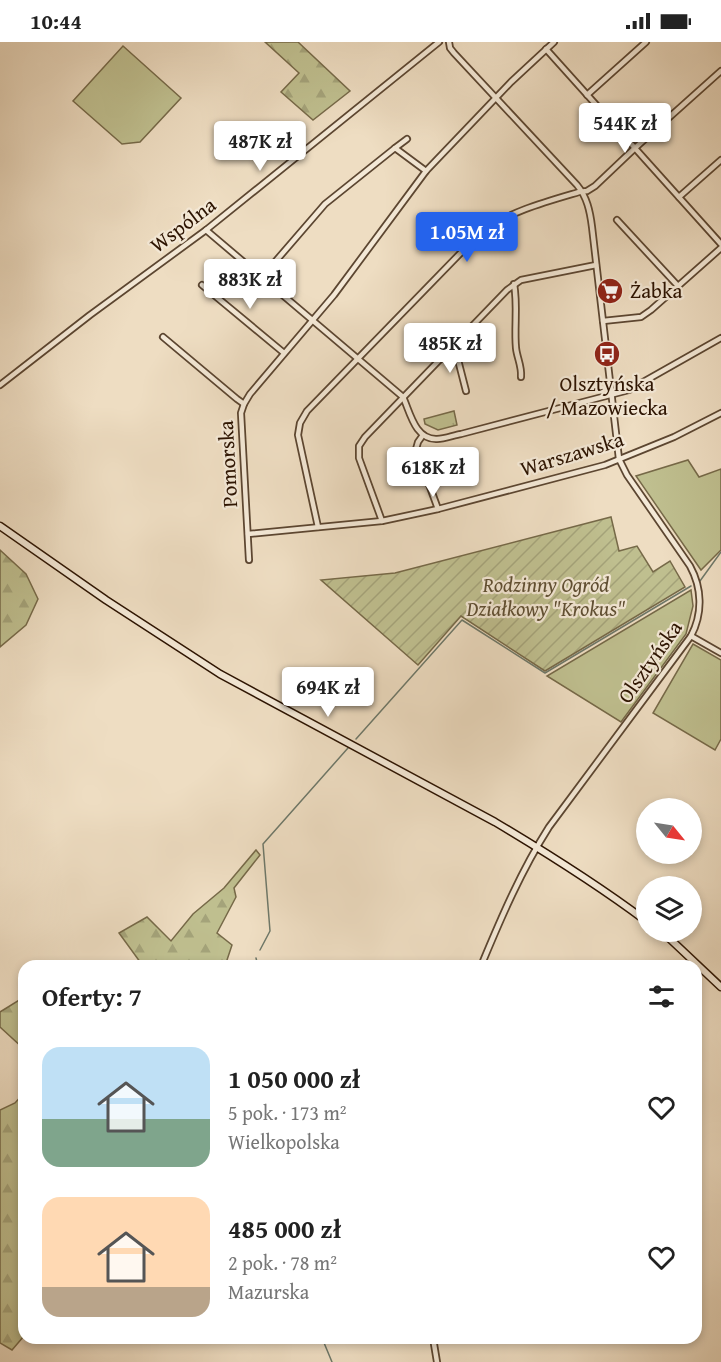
<!DOCTYPE html>
<html lang="pl">
<meta charset="utf-8">
<style>
:root{--surface:#fff;--page:#f6f6f6;--text:#222;--muted:#767676;--accent:#2563eb}
body{margin:0;font-family:"Gentium Book Plus",serif;background:var(--page);color:var(--text);height:100vh;display:flex;flex-direction:column;font-size:22px;white-space:nowrap}
*{box-sizing:border-box;margin:0}
p{font-size:20px;color:var(--muted)}
.icon{flex:none;width:33px;height:33px;fill:none;stroke:currentColor;stroke-width:2;stroke-linecap:round;stroke-linejoin:round}
.map{position:relative;flex:1;overflow:hidden}
.side{position:absolute;left:18px;top:918px;width:684px;height:384px;display:flex;flex-direction:column;background:var(--surface);border-radius:18px;box-shadow:0 3px 9px #0003}
.side>*{flex:none}
.needle{width:39px;rotate:120deg}
.fabs{position:absolute;left:636px;top:756px;display:grid;gap:12px}
.fabs a{display:grid;place-items:center;width:66px;height:66px;border-radius:50%;background:var(--surface);box-shadow:0 3px 9px #0003;font-size:30px}
.price{position:absolute;translate:-50% -51px;padding:0 14px;border-radius:6px;background:#fff;color:#222;font-size:20px;line-height:39px;filter:drop-shadow(0 2px 3px #0008)}
.price::after{content:'';position:absolute;left:50%;top:36px;width:18px;height:14px;margin-left:-9px;background:inherit;clip-path:polygon(0 0,100% 0,50% 100%)}
.price.active{background:var(--accent);color:#fff}
ul{padding:0;list-style:none}
li{display:flex;align-items:center;gap:18px;height:150px;padding:0 24px}
li span{display:grid;place-items:center;flex:none;width:168px;height:120px;border-radius:18px;color:#555}
li>.icon{margin-inline-start:auto}
span .icon{width:72px;height:72px;fill:#fffc;stroke-width:1}
li b{font-size:26px}
h2{display:flex;justify-content:space-between;align-items:center;height:72px;padding:0 24px;font-size:26px}
.status{display:flex;justify-content:space-between;align-items:center;height:42px;padding:0 30px;background:var(--surface);direction:ltr}
.status svg{height:16px;fill:currentColor}
.map>svg:first-child{display:block}
</style>
<div class="status"><b>10:44</b><svg viewBox="0 0 49 12"><path d="M0 12V9h3v3zM5 12V6h3v6zM10 12V3h3v9zM15 12V0h3v12zM26 1h20v11H26zM47 4h2v5h-2z"/></svg></div>
<div class="map">
<svg width="721" height="1320" viewBox="0 0 721 1320">
<defs>
<pattern id="forest-firs" width="22" height="20" patternUnits="userSpaceOnUse" patternTransform="scale(1.5)"><rect width="22" height="20" fill="#bfbf8f"/><path d="M5 1l3.5 6h-7zM16 11l3.5 6h-7z" fill="#a4a37a"/></pattern>
<pattern id="park-tufts" width="24" height="20" patternUnits="userSpaceOnUse" patternTransform="scale(1.5)"><rect width="24" height="20" fill="#bfbf8f"/><path d="M3 7l-1-3M5 7V3M7 7l1-3M15 17l-1-3M17 17v-4M19 17l1-3" fill="none" stroke="#a4a37a"/></pattern>
<pattern id="garden-furrows" width="10" height="10" patternUnits="userSpaceOnUse" patternTransform="scale(1.5)"><rect width="10" height="10" fill="#bfbf8f"/><path d="M-1 1l2-2M0 10L10 0M9 11l2-2" fill="none" stroke="#a4a37a"/></pattern>
</defs>
<rect width="100%" height="100%" fill="#eeddc2"/>
<filter id="stains"><feTurbulence type="fractalNoise" baseFrequency=".00333" numOctaves="4"/><feColorMatrix values="0 0 0 0 .2 0 0 0 0 .09 0 0 0 0 .02 0 0 0 .5 -.17"/></filter>
<radialGradient id="worn" r=".72"><stop offset=".6" stop-color="#630" stop-opacity="0"/><stop offset="1" stop-color="#630" stop-opacity=".3"/></radialGradient>
<g fill="#bfbf8f" stroke="#766948" stroke-width="1.5">
<path d="M123 4 181 56 140 100 122 102 73 59Z"/>
<path d="M688 418 699 435 721 427V508L701 528 636 434Z"/>
<path d="M691 548 693 564 686 592 621 680 547 634Z"/>
<path d="M693 602 721 618V697L715 708 653 671Z"/>
</g>
<g fill="url(#forest-firs)" stroke="#766948" stroke-width="1.5">
<path d="M265 0H298L350 49 313 78 281 50 299 31Z"/>
<path d="M0 508 26 532 38 557 26 583 0 605Z"/>
<path d="M256 808 260 813 234 846 236 855 217 891 232 903 225 924H143L119 891 147 875 171 899 193 872 224 846Z"/>
<path d="M24 955V1007L0 985V970Z"/>
<path d="M24 1051V1294L12 1308 0 1301V1068L15 1061Z"/>
</g>
<path fill="url(#park-tufts)" stroke="#766948" stroke-width="1.5" d="M454 369 457 383 438 388 425 382 424 377Z"/>
<path fill="url(#garden-furrows)" stroke="#766948" stroke-width="1.5" d="M611 475 619 509 637 504 653 530 670 519 685 545 545 629 461 574 418 623 321 538 395 531Z"/>
<g fill="none" stroke-linecap="round" stroke-linejoin="round">
<g stroke="#6e7869" stroke-width="1.5">
<path d="M700 539 721 510"/>
<path d="M356 697 462 578 545 631 691 544"/>
<path d="M260 908 270 889 263 802 348 706"/>
<path d="M256 916 258 924"/>
<path d="M322 1296 332 1320"/>
</g>
<g stroke="#5c4631" stroke-width="8">
<g id="minor">
<path d="M449 0 450 6 454 11 577 143C587 155 590 169 592 185L619 417 627 433 690 524C702 546 703 571 691 594L549 785C521 829 501 876 481 924"/>
<path d="M546 7 721 202"/>
<path d="M587 53 646 0"/>
<path d="M395 106 407 97"/>
<path d="M679 155 721 118"/>
<path d="M617 178 678 244"/>
<path d="M206 188 403 355C410 370 415 398 437 397 445 397 454 393 461 392L629 348 721 296"/>
<path d="M262 235 325 162 395 106 426 129"/>
<path d="M514 242C518 263 514 285 516 306 517 316 522 324 521 335"/>
<path d="M202 243 284 311"/>
<path d="M603 279 641 275 651 268 721 206"/>
<path d="M163 295 237 357 244 362"/>
<path d="M451 305 456 310 466 349"/>
<path d="M0 343 90 273 206 188 439 0"/>
<path d="M423 393 418 400 416 407 438 467"/>
<path d="M382 479 359 416V404L365 395 507 248 521 238 596 223"/>
<path d="M318 485 298 393 300 381 307 369 481 190C511 169 545 160 579 150L587 149 595 144 635 106 721 29"/>
<path d="M248 492 382 479 438 467 605 423 674 395 721 371"/>
<path d="M249 518 241 371 244 362 250 352 334 253 426 129 511 40 554 0"/>
<path d="M691 594 721 611"/>
<path d="M433 1296 437 1320"/>
</g>
</g>
<g stroke="#2c1301" stroke-width="9">
<g id="secondary">
<path d="M0 484 106 558 220 632 495 780C547 811 598 843 646 879"/>
<path d="M660 890 669 896 721 945"/>
</g>
</g>
<use href="#minor" stroke="#f4e9d7" stroke-width="4.5"/>
<use href="#secondary" stroke="#f4e9d7" stroke-width="6"/>
</g>
<defs>
<g id="supermarket-disc" transform="scale(1.35)"><circle r="9.5" fill="#8f2418" stroke="#f4e9d7"/><path d="M-6-5.5h2.5l.6 2H6L4.5 2H-2.5L-4.4-4H-6ZM-1.5 3.2a1.3 1.3 0 1 0 .1 0ZM3 3.2a1.3 1.3 0 1 0 .1 0Z" fill="#fff"/></g>
<g id="bus-disc" transform="scale(1.35)"><circle r="9.5" fill="#8f2418" stroke="#f4e9d7"/><path d="M-5-6H5V4H4V6H2V4H-2V6H-4V4H-5ZM-3.5-4V0h7V-4ZM-3.5 1.2v1.5H-2V1.2ZM2 1.2v1.5H3.5V1.2Z" fill="#fff"/></g>
</defs>
<g fill-rule="evenodd">
<use href="#supermarket-disc" x="610" y="249"/>
<use href="#bus-disc" x="607" y="312"/>
</g>
<g text-anchor="middle" stroke-width="4.5" stroke-linejoin="round" paint-order="stroke">
<g font-size="21" fill="#2c1301" stroke="#f4e9d7">
<text transform="translate(183 183) rotate(-37)" y="7">Wspólna</text>
<text transform="translate(572 412) rotate(-17)" y="7">Warszawska</text>
<text transform="translate(228 422) rotate(-93)" y="7">Pomorska</text>
<text transform="translate(650 620) rotate(-55)" y="7">Olsztyńska</text>
</g>
<g font-size="21" fill="#2c1301" stroke="#f4e9d7" text-anchor="start">
<text x="630" y="256">Żabka</text>
<text x="607" y="349" text-anchor="middle">Olsztyńska<tspan x="607" dy="24">/ Mazowiecka</tspan></text>
</g>
<g font-size="21" font-style="italic" fill="#5f4f33" stroke="#f4e9d7">
<text x="546" y="550">Rodzinny Ogród<tspan x="546" dy="24">Działkowy "Krokus"</tspan></text>
</g>
</g>
<rect width="100%" height="100%" filter="url(#stains)"/>
<rect width="100%" height="100%" fill="url(#worn)"/>
</svg>
<div class="fabs">
<a><svg class="needle" viewBox="-14 -14 28 28"><path d="M0-13l5 13h-10z" fill="#e53935"/><path d="M0 13l5-13h-10z" fill="#767676"/></svg></a>
<a><svg class="icon" aria-label="layers" viewBox="0 0 24 24"><path d="M12 4l9 5-9 5-9-5zM3 14l9 5 9-5"/></svg></a>
</div>
<b class="price" style="left:625px;top:112px">544K zł</b>
<b class="price" style="left:260px;top:130px">487K zł</b>
<b class="price active" style="left:467px;top:221px">1.05M zł</b>
<b class="price" style="left:250px;top:268px">883K zł</b>
<b class="price" style="left:450px;top:332px">485K zł</b>
<b class="price" style="left:433px;top:456px">618K zł</b>
<b class="price" style="left:328px;top:676px">694K zł</b>
<section class="side">
<h2>Oferty: 7<svg class="icon" aria-label="filters" viewBox="0 0 24 24"><path d="M4 7h16M4 17h16"/><circle cx="9" cy="7" r="2"/><circle cx="15" cy="17" r="2"/></svg></h2>
<ul>
<li><span style="background:linear-gradient(#bfe0f5 60%,#7fa58c 0)"><svg class="icon" aria-label="home" viewBox="0 0 24 24"><path d="M3 11l9-7 9 7M6 9v11h12V9"/></svg></span><div><b>1 050 000 zł</b><p>5 pok. · 173 m²</p><p>Wielkopolska</p></div><svg class="icon" aria-label="heart" viewBox="0 0 24 24"><path d="M12 20l-8-8c-3-5 5-10 8-4 3-6 11-1 8 4z"/></svg></li>
<li><span style="background:linear-gradient(#ffd9b3 75%,#b9a48a 0)"><svg class="icon" aria-label="home" viewBox="0 0 24 24"><path d="M3 11l9-7 9 7M6 9v11h12V9"/></svg></span><div><b>485 000 zł</b><p>2 pok. · 78 m²</p><p>Mazurska</p></div><svg class="icon" aria-label="heart" viewBox="0 0 24 24"><path d="M12 20l-8-8c-3-5 5-10 8-4 3-6 11-1 8 4z"/></svg></li>
</ul>
</section>
</div>
